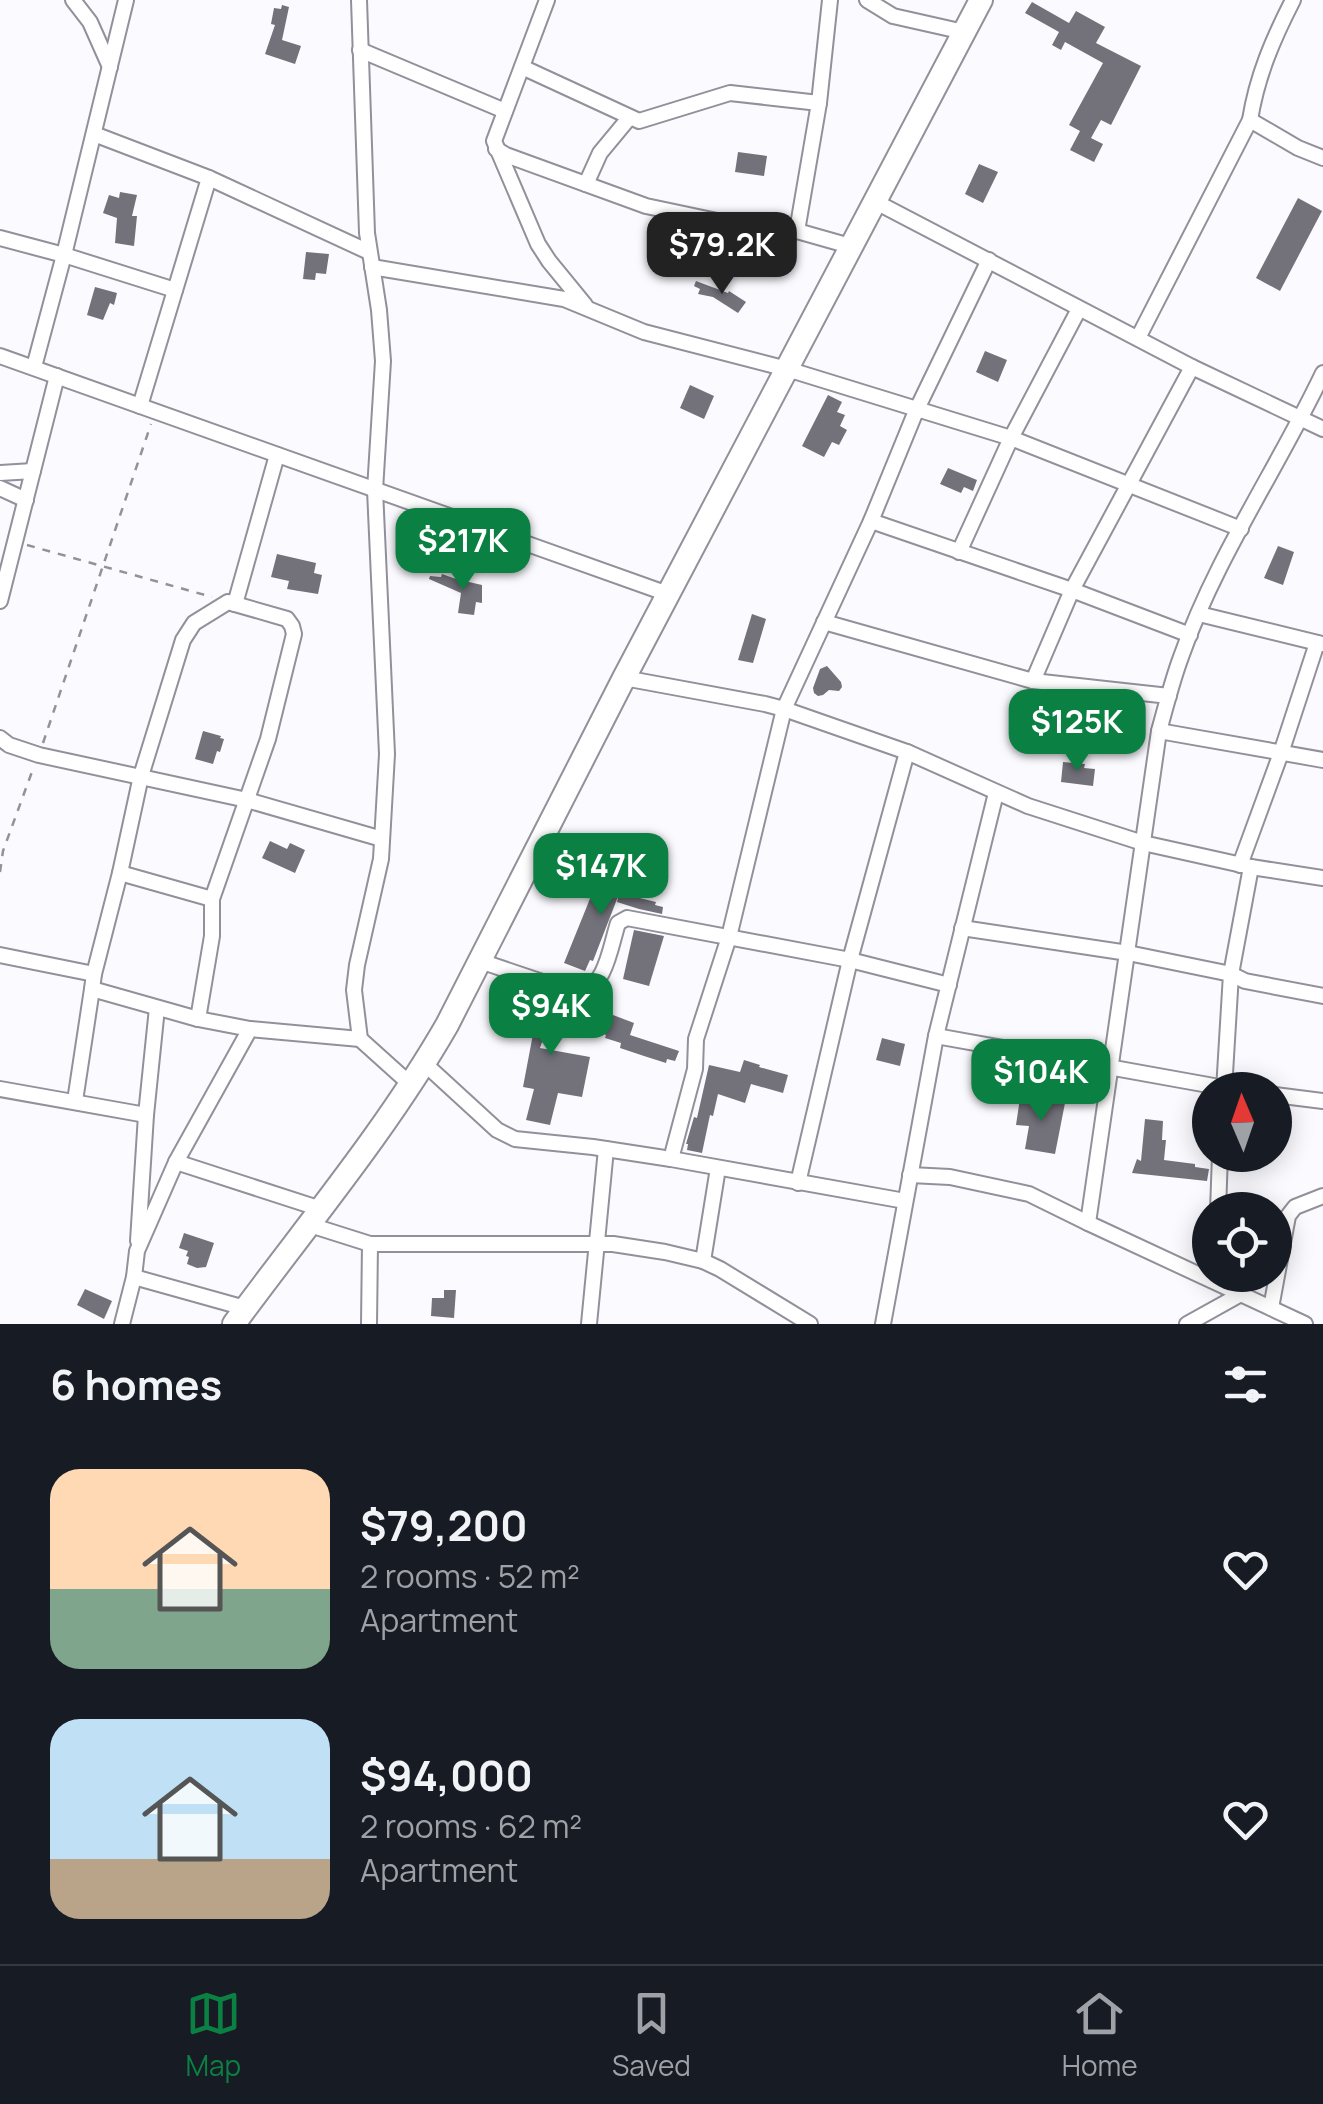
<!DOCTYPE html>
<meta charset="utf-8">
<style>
:root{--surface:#171b24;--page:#20242c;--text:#f1f3f6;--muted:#9ea1a6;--line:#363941;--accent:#0b8043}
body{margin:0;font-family:Manrope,sans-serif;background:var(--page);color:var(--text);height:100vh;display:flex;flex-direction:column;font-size:38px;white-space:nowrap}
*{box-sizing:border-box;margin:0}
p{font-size:32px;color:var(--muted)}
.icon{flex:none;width:55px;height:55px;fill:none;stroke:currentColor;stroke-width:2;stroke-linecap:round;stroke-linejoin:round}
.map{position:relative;height:1324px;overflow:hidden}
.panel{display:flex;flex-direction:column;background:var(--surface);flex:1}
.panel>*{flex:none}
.needle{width:65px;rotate:358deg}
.buttons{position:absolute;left:1192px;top:1072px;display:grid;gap:20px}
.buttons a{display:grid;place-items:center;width:100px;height:100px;border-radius:50%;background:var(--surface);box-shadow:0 5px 25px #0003;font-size:50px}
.price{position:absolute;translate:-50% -85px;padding:0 22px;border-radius:20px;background:var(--accent);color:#fff;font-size:32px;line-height:65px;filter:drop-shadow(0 2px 5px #0008)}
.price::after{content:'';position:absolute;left:50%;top:60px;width:30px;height:22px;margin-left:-15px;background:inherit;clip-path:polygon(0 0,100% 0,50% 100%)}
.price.current{background:#222;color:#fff}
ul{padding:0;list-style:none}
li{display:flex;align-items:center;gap:30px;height:250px;padding:0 50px}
li span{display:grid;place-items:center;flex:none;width:280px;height:200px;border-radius:30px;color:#555}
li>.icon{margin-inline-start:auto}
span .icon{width:120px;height:120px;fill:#fffc;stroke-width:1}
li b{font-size:42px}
h2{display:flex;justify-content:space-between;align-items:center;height:120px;padding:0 50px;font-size:42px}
.dock{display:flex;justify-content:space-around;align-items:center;height:140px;border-top:2px solid var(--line);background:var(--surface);font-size:28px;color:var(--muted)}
.dock a{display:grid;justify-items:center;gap:5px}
.dock .current{color:var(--accent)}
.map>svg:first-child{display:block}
</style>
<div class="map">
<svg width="1323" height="1324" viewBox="0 0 1323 1324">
<rect width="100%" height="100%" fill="#fbfbff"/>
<g fill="#73717a">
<path d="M1032 2 1069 23 1076 11 1105 27 1096 43 1141 66 1111 125 1101 120 1091 138 1103 144 1094 162 1070 150 1080 131 1069 125 1103 63 1065 42 1061 50 1052 45 1059 32 1025 13Z"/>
<path d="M282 5 289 7 282 40 301 46 295 64 265 54 275 25 271 24 274 8 281 9Z"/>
<path d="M738 152 767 156 764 176 735 172Z"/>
<path d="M979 164 998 172 983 203 965 194Z"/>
<path d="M120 192 137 195 132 216H137L134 246 115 243 117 218 103 213 109 195 119 198Z"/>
<path d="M1298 198 1322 211 1280 291 1256 278Z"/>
<path d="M306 252 329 254 326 274 316 273 315 280 303 279Z"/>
<path d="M696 281 728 293 729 291 746 302 738 313 713 297 698 294 700 289 694 286Z"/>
<path d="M95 287 117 293 114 305 110 303 103 320 87 315Z"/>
<path d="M985 351 1007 360 998 382 976 372Z"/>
<path d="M690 385 714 396 704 419 680 408Z"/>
<path d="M828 395 842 402 837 412 845 415 840 426 847 430 839 445 832 442 824 457 802 446Z"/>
<path d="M948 468 977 480 973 491 964 487 961 493 940 484Z"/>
<path d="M1278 546 1294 552 1283 585 1264 578Z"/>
<path d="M277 554 316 563 314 573 322 575 318 594 287 589 289 581 271 577Z"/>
<path d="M442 574 456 579 482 585V603L476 602 474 615 458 613 461 593 429 579 430 576 441 577Z"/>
<path d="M752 614 766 619 753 663 738 660Z"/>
<path d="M827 666 841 682 842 687 839 691 829 690 823 695 818 696 814 693 813 688 820 669Z"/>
<path d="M203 731 221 736 220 738 224 739 220 752 217 751 213 764 195 759Z"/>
<path d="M1063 762 1085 764 1084 768 1095 769 1093 786 1061 782Z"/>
<path d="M270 841 287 849 290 843 305 850 295 873 262 858Z"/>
<path d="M602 869 625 879 619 893 656 902 655 905 663 907 662 914 639 909 617 902 619 894 593 961 590 960 585 971 564 963Z"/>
<path d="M634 930 664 936 649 986 623 979Z"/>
<path d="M520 994 534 998V996L587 1014 581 1032 549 1022 540 1048 590 1057 582 1097 558 1093 550 1125 526 1120 534 1089 523 1087 533 1034 523 1031 529 1012 516 1008Z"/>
<path d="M613 1015 634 1023 630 1035 679 1051 675 1061 667 1059 666 1063 644 1056 620 1048 621 1043 605 1038 606 1035 602 1033 608 1018 611 1019Z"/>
<path d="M882 1038 905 1044 900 1066 876 1060Z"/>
<path d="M744 1060 760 1065 759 1067 788 1075 783 1093 751 1084 745 1103 718 1094 713 1116 710 1115 702 1153 687 1150 688 1144H686L694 1117 697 1118 709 1065 740 1072Z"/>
<path d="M1020 1098 1065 1103 1055 1154 1025 1149 1029 1126 1016 1125Z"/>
<path d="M1145 1119 1163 1121 1162 1140H1166L1164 1160 1195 1164V1167L1209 1169 1207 1181 1132 1173 1137 1159 1141 1161Z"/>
<path d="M184 1233 214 1243 206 1267 197 1268 187 1264 189 1257 186 1256 188 1251 179 1248Z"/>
<path d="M85 1289 112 1301 104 1319 77 1305Z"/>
<path d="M444 1290H456L454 1318 431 1316 432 1298H444Z"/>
</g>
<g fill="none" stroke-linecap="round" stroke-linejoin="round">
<g stroke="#92909a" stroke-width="18">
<g id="minor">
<path d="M73 0 90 22 110 67"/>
<path d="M359 0 367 233 379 310 383 361 375 490 387 754 381 859 357 965 354 990 360 1039 410 1084"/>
<path d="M547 0 494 141 538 244 549 261 585 305"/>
<path d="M867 0 893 16 964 32"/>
<path d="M360 50 505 111"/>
<path d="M522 67 639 121 730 93 819 103"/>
<path d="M1250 120 1298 148 1323 158"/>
<path d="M94 134 209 178 369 252"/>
<path d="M496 149 506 155 646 206 717 221 797 231 850 246"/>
<path d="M586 184 600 153 629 118"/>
<path d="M874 201 1192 367 1323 429"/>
<path d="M797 231 819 103 830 0"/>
<path d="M0 238 64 255 175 290"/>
<path d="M372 267 564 299 644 332 787 369 1011 438 1241 529"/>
<path d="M1138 338 1250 120C1257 76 1273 39 1293 0"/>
<path d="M0 356 668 594"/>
<path d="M34 367 64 255 126 0"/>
<path d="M140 406 209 178"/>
<path d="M0 473 33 471"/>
<path d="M0 488 26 500"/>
<path d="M871 521 1072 590 1190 635"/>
<path d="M959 552 1011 438 1079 309"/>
<path d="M0 601 57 376"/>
<path d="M235 604 277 455"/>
<path d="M1199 614 1322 644"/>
<path d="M824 622 1033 681 1169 696"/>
<path d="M624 678 765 704 784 709 907 752 1028 806 1143 843 1251 867 1323 878"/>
<path d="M1033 681 1072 590 1192 367"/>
<path d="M1159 731 1323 760"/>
<path d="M0 738 9 745 39 755 247 800 382 839"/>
<path d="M1240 865 1281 753 1317 643"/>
<path d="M120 873 212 899V936L198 1019"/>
<path d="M962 928 1128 953 1231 974 1245 981 1323 996"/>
<path d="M0 955 94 974 92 989 198 1019 250 1029 360 1039"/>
<path d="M480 961 578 994C606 987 610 948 618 923L627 918 850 960 949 985"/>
<path d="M94 974 120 873 141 776 183 640 194 623 228 602 287 619 292 626 294 634 268 739 212 899"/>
<path d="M936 1036 1236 1090"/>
<path d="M425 1064 497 1130 515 1139 593 1147 671 1159 905 1201"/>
<path d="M0 1089 146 1115"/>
<path d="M1224 1090 1231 974 1251 867"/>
<path d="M1275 1095 1323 1101"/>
<path d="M75 1101 92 989"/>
<path d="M671 1159 695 1069 696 1039 729 937 784 709 871 521 916 411 989 260"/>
<path d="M176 1162 321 1209"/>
<path d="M910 1175 950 1177 1029 1194 1088 1223"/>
<path d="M798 1183 850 960 907 752"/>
<path d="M1218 1210 1220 1155"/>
<path d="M310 1225 370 1244H613L665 1252 703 1261 720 1269 810 1324"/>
<path d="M138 1241 146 1115 157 1008"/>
<path d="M703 1261 718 1168"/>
<path d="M134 1277 245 1308"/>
<path d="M1271 1308 1288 1216 1295 1207 1323 1196"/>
<path d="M122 1324 134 1277 137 1251 176 1162 250 1029"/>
<path d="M369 1324 370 1244"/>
<path d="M589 1324 606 1149"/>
<path d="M883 1324 936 1036 996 793"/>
<path d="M1187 1324 1241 1294"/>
<path d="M1305 1324 1088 1223 1159 731C1166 706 1172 681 1181 657 1216 557 1278 468 1323 373"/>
</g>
</g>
<g stroke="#92909a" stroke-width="26">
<path id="primary" d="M234 1324C306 1226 386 1131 447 1025L624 678 981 0"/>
</g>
<g stroke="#939296" stroke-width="2.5" stroke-dasharray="8 8" stroke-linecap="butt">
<path d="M27 545 212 597"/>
<path d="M43 743 151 424"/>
<path d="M0 872 3 851 33 769"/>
</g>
<use href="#minor" stroke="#fff" stroke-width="14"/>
<use href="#primary" stroke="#fff" stroke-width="22"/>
</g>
</svg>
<div class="buttons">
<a><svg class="needle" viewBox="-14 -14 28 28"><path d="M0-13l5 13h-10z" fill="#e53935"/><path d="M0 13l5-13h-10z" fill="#9ea1a6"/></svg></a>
<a><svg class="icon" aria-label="locate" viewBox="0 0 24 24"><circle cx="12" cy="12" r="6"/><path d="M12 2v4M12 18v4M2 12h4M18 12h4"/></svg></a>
</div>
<b class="price current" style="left:722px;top:297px">$79.2K</b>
<b class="price" style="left:463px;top:593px">$217K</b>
<b class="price" style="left:1077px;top:774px">$125K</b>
<b class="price" style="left:601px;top:918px">$147K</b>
<b class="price" style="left:551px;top:1058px">$94K</b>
<b class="price" style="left:1041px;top:1124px">$104K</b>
</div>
<section class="panel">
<h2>6 homes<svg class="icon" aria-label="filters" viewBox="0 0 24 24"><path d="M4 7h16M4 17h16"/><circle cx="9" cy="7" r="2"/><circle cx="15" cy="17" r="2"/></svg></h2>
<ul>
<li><span style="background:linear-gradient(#ffd9b3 60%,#7fa58c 0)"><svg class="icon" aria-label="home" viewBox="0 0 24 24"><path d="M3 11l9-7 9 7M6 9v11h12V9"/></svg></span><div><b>$79,200</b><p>2 rooms · 52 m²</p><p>Apartment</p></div><svg class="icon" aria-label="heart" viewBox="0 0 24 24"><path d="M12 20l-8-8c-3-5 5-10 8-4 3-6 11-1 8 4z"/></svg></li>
<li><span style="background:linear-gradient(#bfe0f5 70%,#b9a48a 0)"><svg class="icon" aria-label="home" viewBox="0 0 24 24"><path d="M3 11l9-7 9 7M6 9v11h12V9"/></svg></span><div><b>$94,000</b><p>2 rooms · 62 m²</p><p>Apartment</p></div><svg class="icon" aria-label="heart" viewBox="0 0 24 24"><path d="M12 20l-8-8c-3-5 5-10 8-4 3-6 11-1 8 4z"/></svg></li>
</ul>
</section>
<nav class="dock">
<a class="current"><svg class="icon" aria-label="map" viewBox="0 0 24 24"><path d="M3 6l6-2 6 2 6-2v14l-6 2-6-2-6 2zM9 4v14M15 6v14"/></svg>Map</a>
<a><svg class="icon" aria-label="saved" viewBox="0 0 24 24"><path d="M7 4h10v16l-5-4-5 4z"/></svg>Saved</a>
<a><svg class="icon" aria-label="home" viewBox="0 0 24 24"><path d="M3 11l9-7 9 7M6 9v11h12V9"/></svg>Home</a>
</nav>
